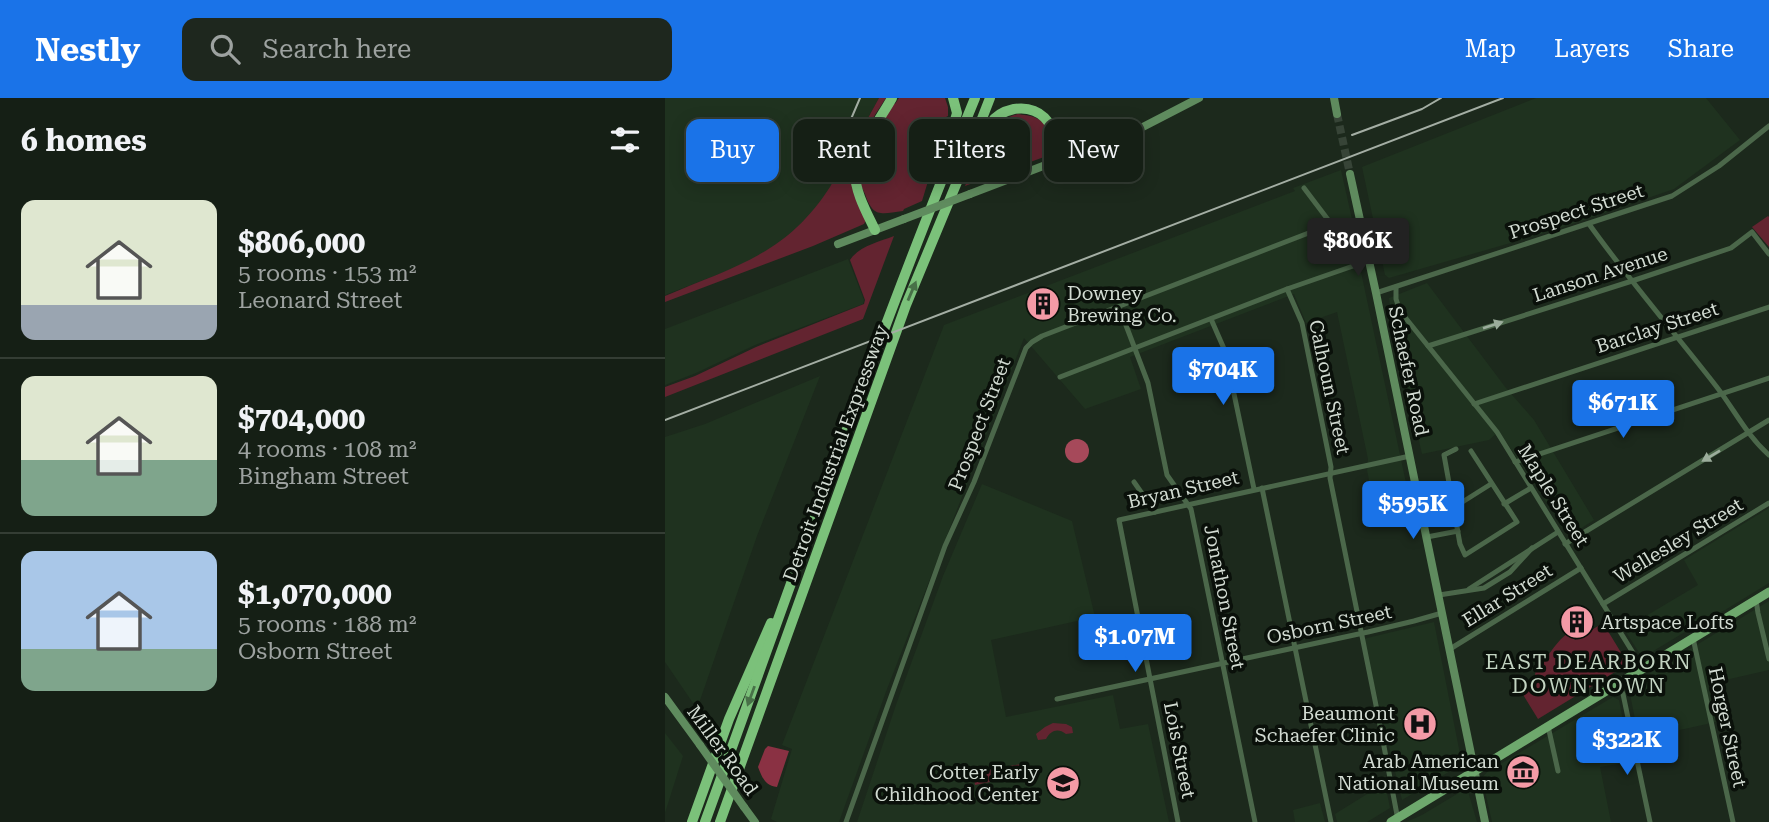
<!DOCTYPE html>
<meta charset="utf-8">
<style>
:root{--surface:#151f15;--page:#1e271e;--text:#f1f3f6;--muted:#9da2a0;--line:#343d34;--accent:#1a73e8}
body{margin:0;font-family:"Roboto Serif",serif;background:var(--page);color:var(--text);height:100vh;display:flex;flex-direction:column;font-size:26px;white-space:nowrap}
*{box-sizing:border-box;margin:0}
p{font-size:23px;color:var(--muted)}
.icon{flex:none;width:38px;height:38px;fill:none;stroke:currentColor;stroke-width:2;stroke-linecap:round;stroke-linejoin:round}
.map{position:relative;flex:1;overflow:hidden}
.sheet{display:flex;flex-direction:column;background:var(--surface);width:665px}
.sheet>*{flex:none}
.guide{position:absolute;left:21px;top:21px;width:665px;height:63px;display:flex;gap:14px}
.price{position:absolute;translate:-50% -60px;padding:0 16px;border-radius:7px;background:var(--accent);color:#fff;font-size:23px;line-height:46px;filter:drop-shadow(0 2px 4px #0008)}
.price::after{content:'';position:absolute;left:50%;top:42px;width:21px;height:16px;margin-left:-10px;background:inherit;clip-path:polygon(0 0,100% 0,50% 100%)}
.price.active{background:#222;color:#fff}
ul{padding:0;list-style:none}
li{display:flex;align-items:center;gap:21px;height:175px;padding:0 21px}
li+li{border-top:2px solid var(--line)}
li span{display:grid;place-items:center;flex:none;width:196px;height:140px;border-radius:14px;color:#555}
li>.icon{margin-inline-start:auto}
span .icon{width:84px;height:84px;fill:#fffc;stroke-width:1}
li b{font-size:30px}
h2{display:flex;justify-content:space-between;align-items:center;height:84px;padding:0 21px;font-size:30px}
.pill{padding:0 24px;border-radius:14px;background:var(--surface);box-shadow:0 4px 18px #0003,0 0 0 2px var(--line);font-size:24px;line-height:63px}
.pill.active{background:var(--accent);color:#fff}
header{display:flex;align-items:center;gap:42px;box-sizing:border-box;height:98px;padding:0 35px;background:var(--accent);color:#fff}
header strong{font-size:33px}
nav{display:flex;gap:38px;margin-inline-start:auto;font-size:24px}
.search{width:490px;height:63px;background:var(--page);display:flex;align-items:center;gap:18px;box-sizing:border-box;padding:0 24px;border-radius:14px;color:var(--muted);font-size:26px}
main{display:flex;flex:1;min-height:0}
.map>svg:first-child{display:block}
</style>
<header>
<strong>Nestly</strong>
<div class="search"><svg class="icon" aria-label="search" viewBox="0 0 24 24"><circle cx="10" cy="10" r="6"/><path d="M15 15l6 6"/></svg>Search here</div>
<nav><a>Map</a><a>Layers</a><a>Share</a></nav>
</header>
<main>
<section class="sheet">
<h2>6 homes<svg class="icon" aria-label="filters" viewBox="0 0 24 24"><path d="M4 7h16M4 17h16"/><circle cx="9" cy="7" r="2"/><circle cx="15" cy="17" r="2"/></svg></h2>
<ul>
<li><span style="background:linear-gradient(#dfe7d0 75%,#9aa5b1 0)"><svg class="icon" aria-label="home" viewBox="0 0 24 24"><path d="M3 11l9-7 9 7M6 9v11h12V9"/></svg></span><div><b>$806,000</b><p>5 rooms · 153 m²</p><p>Leonard Street</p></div></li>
<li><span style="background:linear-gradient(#dfe7d0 60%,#7fa58c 0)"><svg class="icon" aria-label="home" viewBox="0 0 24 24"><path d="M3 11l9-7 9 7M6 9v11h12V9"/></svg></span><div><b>$704,000</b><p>4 rooms · 108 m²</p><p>Bingham Street</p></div></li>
<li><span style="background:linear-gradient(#a9c7e8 70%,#7fa58c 0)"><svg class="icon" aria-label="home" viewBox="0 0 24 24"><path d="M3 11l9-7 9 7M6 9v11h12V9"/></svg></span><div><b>$1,070,000</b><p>5 rooms · 188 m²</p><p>Osborn Street</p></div></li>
</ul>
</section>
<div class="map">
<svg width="1104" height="724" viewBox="0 0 1104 724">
<rect width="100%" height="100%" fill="#1c291c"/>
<g fill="#1f321f">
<path d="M0 0H214L176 69 197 121 0 197Z"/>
<path d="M871 0H1041L1075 42 1009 91 887 133 724 180 720 177 697 69Z"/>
<path d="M676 72 691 139 688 161 696 174 744 399 709 407 702 372 703 361 672 214 641 225 629 196 465 259 476 291 420 311 359 240 222 591 174 724H112L106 721 127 651 117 647 279 227 630 93 628 90Z"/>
<path d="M183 161 199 202 198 206 90 247 31 275 0 287V231Z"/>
<path d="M762 185 841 290 869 322 929 422 904 438 834 333 824 342 757 356 727 226 724 200Z"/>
<path d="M155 278 92 438 32 611 0 564V339L40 326Z"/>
<path d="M317 386 407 423 430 519 326 542 341 619 448 597 455 631 483 626 504 724H192L232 604 278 478Z"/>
<path d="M1104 410V485L1060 512 1043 520 985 555 978 557 975 556 959 531 1033 487 1019 462Z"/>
<path d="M1104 503V572L1043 586 1051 624 974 641 964 591 969 585Z"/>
<path d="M769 524 797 666 737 702 698 541Z"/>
<path d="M948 599 954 602 966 664 935 669 946 724H827L817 680 822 674Z"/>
<path d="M0 635 18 658 0 715Z"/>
<path d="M720 685 725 710 702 724H672L670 716Z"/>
<path d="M802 690 812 724H741L757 717Z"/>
<path d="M655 705 660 724H630L628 712Z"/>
</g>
<g fill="#632430">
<path d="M214 0H221C209 18 182 59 186 80 189 94 196 108 201 122L199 126 148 148 0 204V198C70 168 121 157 165 89Z"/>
<path d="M234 0H280L283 9V18L281 19V24L257 103 239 111 238 113C216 116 208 120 200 96 197 90 194 82 194 75 195 53 217 25 228 5L230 6Z"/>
<path d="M353 16C358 17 365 17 371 20 387 27 394 47 379 59L300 88C311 63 323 22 353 16Z"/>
<path d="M1103 118 1104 119V149L1087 129Z"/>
<path d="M229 138 198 221 0 299V289L30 278 91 249 199 206 200 202 185 162C194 148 214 144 229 138Z"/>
<path d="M938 525 963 566 873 621 857 595 870 587C869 566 874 570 884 556 891 547 895 540 905 534L910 542Z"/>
<path d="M388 625 401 626 407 629 408 635 401 636C393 630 386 632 381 641L373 642 371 636 380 629Z"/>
<path d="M356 666 359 677 310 687 308 675Z"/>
</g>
<path fill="#8a3143" d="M103 648 124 653 112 689C100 688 97 679 93 669L100 651Z"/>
<circle fill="#a6495a" cx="412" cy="353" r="12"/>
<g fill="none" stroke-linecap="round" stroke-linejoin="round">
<path stroke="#374437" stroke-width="8" stroke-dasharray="8 4" stroke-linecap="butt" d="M672 16 685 76"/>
<g stroke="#4b674a" stroke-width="5">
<path d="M639 90 689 156 693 158 703 159"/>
<path d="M924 126C964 182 1009 234 1051 288 1069 311 1082 338 1104 357"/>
<path d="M731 189V201L735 213 832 334 978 571"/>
<path d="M622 191 637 225 666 369 665 380 713 617 733 722"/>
<path d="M711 195 1007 98 1054 68 1104 28"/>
<path d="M454 209 483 285 502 377 526 411 590 724"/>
<path d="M546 221 560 253 589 391"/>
<path d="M763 248 967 183 1066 150 1087 134 1104 156"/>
<path d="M395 279 622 191 691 167 703 159"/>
<path d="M809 306 1104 209"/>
<path d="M791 351 779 357 795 446 800 457 852 424 806 353"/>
<path d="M850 364 1104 280"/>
<path d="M469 384 490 414"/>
<path d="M597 390 666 724"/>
<path d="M788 406 799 403 826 386"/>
<path d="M839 406 866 390"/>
<path d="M762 439 793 433"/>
<path d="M900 446 1104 322"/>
<path d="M804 491 893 434"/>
<path d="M774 497 819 490 845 474 867 450"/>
<path d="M1091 502 1093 515 1104 561"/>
<path d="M938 506 1104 405"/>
<path d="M1028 540 1068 724"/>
<path d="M785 551 916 470"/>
<path d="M953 585 958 596 985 724"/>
<path d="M392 601 703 534 749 523 777 515"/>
<path d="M883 628 893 673"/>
<path d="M181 724 280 448 309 384 361 250 367 244 377 238 667 126"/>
<path d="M513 724 454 422 745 358"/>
</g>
<g stroke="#5f8b5e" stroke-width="8">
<path d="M669 0 672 16"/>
<path d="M685 76 711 195 820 724"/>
<path d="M305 96 472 32 534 0"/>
<path d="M173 146 239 121"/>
<path d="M0 599 35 647"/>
<path d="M79 709 90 724"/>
</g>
<path stroke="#6ea86d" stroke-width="9" d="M726 724 1104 494"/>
<g stroke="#7bc17a" stroke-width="10">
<path d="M309 54C315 44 319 34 326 25 331 17 340 13 349 11 383 6 389 35 401 58"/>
<path d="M278 64 292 15 288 0"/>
<path d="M210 132C202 115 190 94 190 75 190 56 217 18 227 0"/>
<path d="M27 724 64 621 106 525"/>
<path d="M40 724C128 482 212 238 310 0"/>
<path d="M55 724 241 207 297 72 325 0"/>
</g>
<g stroke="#a4aea4" stroke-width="2">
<path d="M687 37 757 11 776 0"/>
<path d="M168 63 195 0"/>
<path d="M0 322 838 0"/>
</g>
<g stroke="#5f8b5e" stroke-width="8">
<path d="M239 121 305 96"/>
<path d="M35 647 79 709"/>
</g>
</g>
<defs><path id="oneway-solid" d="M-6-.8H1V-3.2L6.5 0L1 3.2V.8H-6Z" transform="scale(1.75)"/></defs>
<g fill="#487148">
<use href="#oneway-solid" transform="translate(247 193) rotate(-67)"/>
<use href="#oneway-solid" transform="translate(86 598) rotate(110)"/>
</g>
<g fill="#9cad9c">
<use href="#oneway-solid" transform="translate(828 227) rotate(-18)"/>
<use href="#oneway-solid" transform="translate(1046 358) rotate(149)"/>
</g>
<defs>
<g id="building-disc" transform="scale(1.75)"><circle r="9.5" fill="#f49aa6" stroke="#0a100a"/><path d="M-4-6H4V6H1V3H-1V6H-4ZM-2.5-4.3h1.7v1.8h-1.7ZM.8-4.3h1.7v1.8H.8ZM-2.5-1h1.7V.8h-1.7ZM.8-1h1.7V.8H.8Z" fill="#111"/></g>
<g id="hospital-disc" transform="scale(1.75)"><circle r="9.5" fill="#f49aa6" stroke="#0a100a"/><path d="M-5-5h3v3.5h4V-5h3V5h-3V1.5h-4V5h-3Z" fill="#111"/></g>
<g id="museum-disc" transform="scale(1.75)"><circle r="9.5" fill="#f49aa6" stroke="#0a100a"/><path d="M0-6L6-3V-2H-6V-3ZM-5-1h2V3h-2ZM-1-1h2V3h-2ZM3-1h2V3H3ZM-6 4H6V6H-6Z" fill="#111"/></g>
<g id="school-disc" transform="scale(1.75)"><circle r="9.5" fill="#f49aa6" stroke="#0a100a"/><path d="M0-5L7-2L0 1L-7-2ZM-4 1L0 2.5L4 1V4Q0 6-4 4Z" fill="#111"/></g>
</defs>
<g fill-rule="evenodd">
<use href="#building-disc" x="378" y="206"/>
<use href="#building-disc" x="912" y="524"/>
<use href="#hospital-disc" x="755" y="626"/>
<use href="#museum-disc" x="858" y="674"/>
<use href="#school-disc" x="398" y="685"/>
</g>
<g text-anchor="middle" stroke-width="7" stroke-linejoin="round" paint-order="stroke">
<g font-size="19" fill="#d2dbd2" stroke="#0a100a">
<text transform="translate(911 113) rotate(-18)" y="7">Prospect Street</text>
<text transform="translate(935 176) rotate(-18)" y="7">Lanson Avenue</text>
<text transform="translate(992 229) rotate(-18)" y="7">Barclay Street</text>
<text transform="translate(744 273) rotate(78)" y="7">Schaefer Road</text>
<text transform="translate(665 289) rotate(78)" y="7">Calhoun Street</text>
<text transform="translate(314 326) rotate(-69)" y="7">Prospect Street</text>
<text transform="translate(170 355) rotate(-70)" y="7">Detroit Industrial Expressway</text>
<text transform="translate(518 391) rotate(-13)" y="7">Bryan Street</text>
<text transform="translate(889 397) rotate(58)" y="7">Maple Street</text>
<text transform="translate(1013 442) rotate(-31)" y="7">Wellesley Street</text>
<text transform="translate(842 497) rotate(-32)" y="7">Ellar Street</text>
<text transform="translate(560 499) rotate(79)" y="7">Jonathon Street</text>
<text transform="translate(664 526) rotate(-12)" y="7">Osborn Street</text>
<text transform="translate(1063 629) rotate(78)" y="7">Horger Street</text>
<text transform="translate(58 652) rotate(54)" y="7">Miller Road</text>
<text transform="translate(515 652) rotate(79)" y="7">Lois Street</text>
</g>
<g font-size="19" fill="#d2dbd2" stroke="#0a100a" text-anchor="end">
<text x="402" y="202" text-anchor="start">Downey<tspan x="402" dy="22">Brewing Co.</tspan></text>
<text x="936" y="531" text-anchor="start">Artspace Lofts</text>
<text x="730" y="622">Beaumont<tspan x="730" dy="22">Schaefer Clinic</tspan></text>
<text x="834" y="670">Arab American<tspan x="834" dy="22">National Museum</tspan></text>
<text x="374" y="681">Cotter Early<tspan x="374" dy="22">Childhood Center</tspan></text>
</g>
<g font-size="21" letter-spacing="2" fill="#c2d3c1" stroke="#0a100a">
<text x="924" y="571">EAST DEARBORN<tspan x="924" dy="24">DOWNTOWN</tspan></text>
</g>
</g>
</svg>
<b class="price active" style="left:693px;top:180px">$806K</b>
<b class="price" style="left:558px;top:309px">$704K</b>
<b class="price" style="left:958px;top:342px">$671K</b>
<b class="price" style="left:748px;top:443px">$595K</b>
<b class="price" style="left:470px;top:576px">$1.07M</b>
<b class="price" style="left:962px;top:679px">$322K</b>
<div class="guide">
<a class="pill active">Buy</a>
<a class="pill">Rent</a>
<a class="pill">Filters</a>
<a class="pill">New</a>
</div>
</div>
</main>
